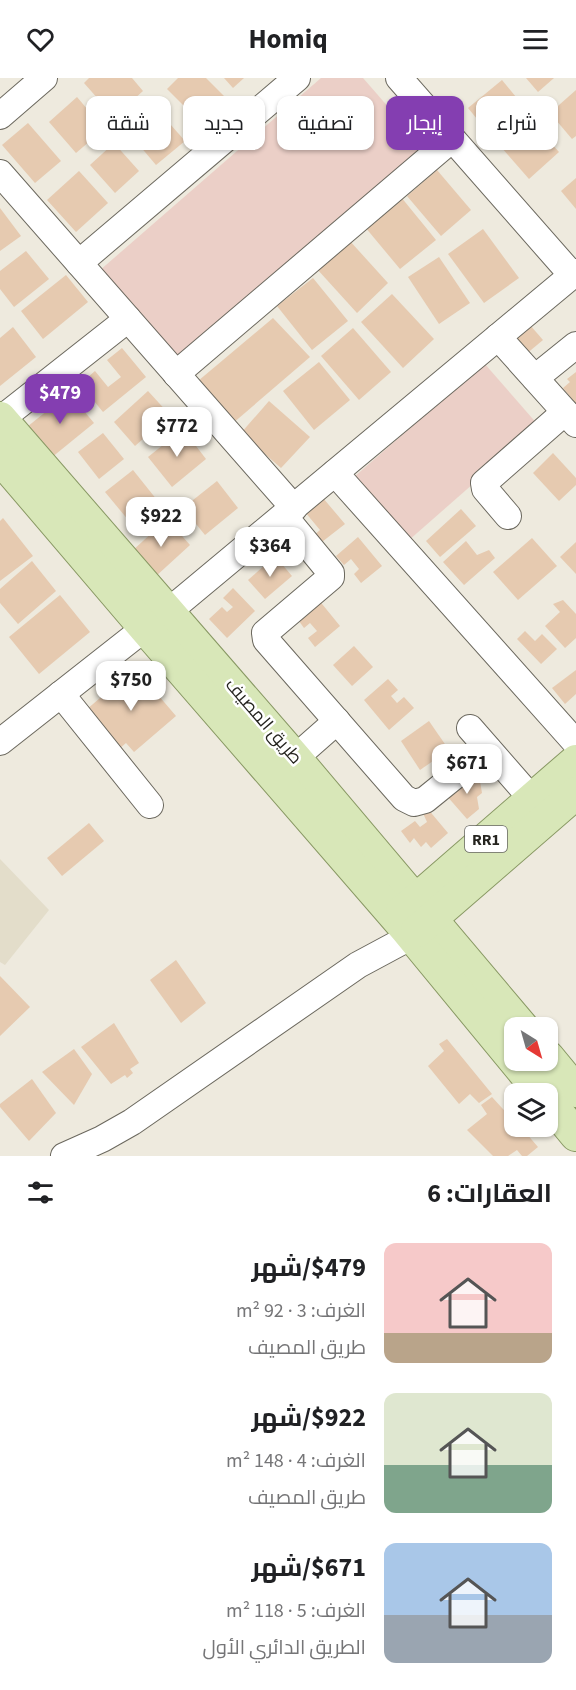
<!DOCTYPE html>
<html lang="ar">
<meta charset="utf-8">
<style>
:root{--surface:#fff;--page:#f6f6f6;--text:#202124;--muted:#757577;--accent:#843eb1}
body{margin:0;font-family:"Source Sans 3",Cairo,sans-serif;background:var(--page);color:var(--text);direction:rtl;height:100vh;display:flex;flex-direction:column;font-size:22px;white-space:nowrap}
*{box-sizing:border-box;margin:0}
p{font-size:20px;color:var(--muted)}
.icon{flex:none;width:33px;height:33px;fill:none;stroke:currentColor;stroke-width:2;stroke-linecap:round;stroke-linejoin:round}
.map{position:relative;height:1078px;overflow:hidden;direction:ltr}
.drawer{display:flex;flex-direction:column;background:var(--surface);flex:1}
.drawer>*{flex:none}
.top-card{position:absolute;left:18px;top:18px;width:540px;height:54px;direction:rtl;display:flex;gap:12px}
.needle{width:39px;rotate:143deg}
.buttons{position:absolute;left:504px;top:939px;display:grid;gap:12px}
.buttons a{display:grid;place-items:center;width:54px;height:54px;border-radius:12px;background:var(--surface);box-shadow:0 2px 4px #0004;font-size:30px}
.price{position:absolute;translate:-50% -51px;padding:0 14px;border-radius:12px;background:#fff;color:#222;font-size:20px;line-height:39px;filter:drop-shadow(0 2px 3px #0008)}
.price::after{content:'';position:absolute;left:50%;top:36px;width:18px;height:14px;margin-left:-9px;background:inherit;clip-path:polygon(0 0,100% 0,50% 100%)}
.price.active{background:var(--accent);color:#fff}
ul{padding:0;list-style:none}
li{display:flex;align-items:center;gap:18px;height:150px;padding:0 24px}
li span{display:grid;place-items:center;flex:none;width:168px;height:120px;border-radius:12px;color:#555}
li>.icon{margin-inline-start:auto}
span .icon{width:72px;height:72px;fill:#fffc;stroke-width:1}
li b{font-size:26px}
h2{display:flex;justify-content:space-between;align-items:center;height:72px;padding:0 24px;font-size:26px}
.chip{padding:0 21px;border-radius:12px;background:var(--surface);box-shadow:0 2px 4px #0004;font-size:21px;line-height:54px}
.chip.active{background:var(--accent);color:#fff}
header{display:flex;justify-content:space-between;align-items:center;height:78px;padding:0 24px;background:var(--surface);font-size:27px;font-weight:700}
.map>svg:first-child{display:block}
</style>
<header><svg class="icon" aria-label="menu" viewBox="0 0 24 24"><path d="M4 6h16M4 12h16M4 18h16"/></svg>Homiq<svg class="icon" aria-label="heart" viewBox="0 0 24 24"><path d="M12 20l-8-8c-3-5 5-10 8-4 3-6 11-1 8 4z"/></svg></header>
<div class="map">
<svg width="576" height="1078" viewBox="0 0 576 1078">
<rect width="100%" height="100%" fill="#eeeade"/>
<path fill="#e3ddca" d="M0 781 49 832 5 887 0 884Z"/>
<g fill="#ebcfc7">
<path d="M321 0H363L425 71 171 292 91 200Z"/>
<path d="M484 285 539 348 400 470 345 407Z"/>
</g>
<g fill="#e6cab0">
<path d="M89 0H132L143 13 114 39 84 5Z"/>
<path d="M178 0H206L224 18 199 43 167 11Z"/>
<path d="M224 0H244L233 10Z"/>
<path d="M526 0H554L538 14Z"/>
<path d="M502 2 525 30 491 58 468 30Z"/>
<path d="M576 12V58L572 61 550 35Z"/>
<path d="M77 19 104 51 76 75 49 44Z"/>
<path d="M156 30 185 63 156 87 128 54Z"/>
<path d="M530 42 559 74 529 101 501 69Z"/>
<path d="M28 45 61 83 35 105 2 67Z"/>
<path d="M114 65 139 93 115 115 90 87Z"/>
<path d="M437 92 471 132 441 158 407 118Z"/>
<path d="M79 93 108 125 76 154 47 122Z"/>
<path d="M576 100V131L561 113Z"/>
<path d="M401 119 436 162 400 191 365 149Z"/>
<path d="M0 130 21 158 0 173Z"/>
<path d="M483 151 519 200 484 225 448 176Z"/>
<path d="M349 162 388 205 357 235 317 191Z"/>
<path d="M26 173 49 201 14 229 0 211V193Z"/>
<path d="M439 179 470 225 439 246 408 199Z"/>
<path d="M66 197 88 224 43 261 21 233Z"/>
<path d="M313 200 348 243 312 272 277 228Z"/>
<path d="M392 216 434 261 403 290 361 244Z"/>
<path d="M273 240 310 279 232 346 198 303Z"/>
<path d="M530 247 543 262 519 282 506 267Z"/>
<path d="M13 249 36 279 0 308V260Z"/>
<path d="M353 250 391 294 359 322 321 278Z"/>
<path d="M122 270 146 299 103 334 80 306 95 293 108 309 121 299 107 282Z"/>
<path d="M319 284 350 322 314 352 283 313Z"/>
<path d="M576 294V326L563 310 570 304 567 301Z"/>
<path d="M148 313 170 337 135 368 114 344Z"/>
<path d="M69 315 94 345 51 380 27 349Z"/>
<path d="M269 323 310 359 281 390 241 355Z"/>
<path d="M183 351 206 381 172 409 148 379Z"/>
<path d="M103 355 124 381 99 401 78 374Z"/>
<path d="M553 375 576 400V407L559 423 533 395Z"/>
<path d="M133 392 161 427 134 449 105 414Z"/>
<path d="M217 403 238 430 205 457 183 430Z"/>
<path d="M323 420 345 446 318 467 312 459 320 452 305 434Z"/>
<path d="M461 431 476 448 440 479 426 463Z"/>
<path d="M3 440 33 478 0 503V443Z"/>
<path d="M167 441 190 467 155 499 131 474Z"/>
<path d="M358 459 382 488 361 505 354 496 359 491 351 481 344 487 336 478Z"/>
<path d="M532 460 557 488 518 522 493 494Z"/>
<path d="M466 463 477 477 489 472 495 480 464 507 443 484Z"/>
<path d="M576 464V496L560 479Z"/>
<path d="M275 478 292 498 265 521 248 502Z"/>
<path d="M32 483 56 513 18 546 0 525V511Z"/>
<path d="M233 510 255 533 227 560 209 541 222 529 227 534 233 529 223 520Z"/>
<path d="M60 517 90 554 39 596 9 559Z"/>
<path d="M318 521 340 548 315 569 308 560 317 553 310 545 304 550 296 539Z"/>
<path d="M563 522 576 536V560L565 570 545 548 560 534 553 526Z"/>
<path d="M525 553 535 563 542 556 557 571 541 586 517 561Z"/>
<path d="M354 568 373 589 352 608 333 587Z"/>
<path d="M135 590 176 638 134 674 126 665 119 671 86 632Z"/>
<path d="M576 592V616L565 626 552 610Z"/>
<path d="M388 601 398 612 391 618 397 625 404 619 414 630 389 652 364 622Z"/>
<path d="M429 643 449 672 420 692 401 663Z"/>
<path d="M471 694 480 703 482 715 477 719 479 731 467 741 446 717Z"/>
<path d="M427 730 448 755 431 770 426 764 421 769 414 760 410 765 401 753 415 743 420 749 427 744 422 733Z"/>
<path d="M89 745 104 763 62 798 47 780Z"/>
<path d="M176 882 206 925 181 945 150 902Z"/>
<path d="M0 898 30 929 0 958Z"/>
<path d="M114 945 139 985 130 991 133 995 127 1000 125 997 111 1006 81 969Z"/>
<path d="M447 961 492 1016 479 1025 470 1016 459 1026 428 988 444 973 439 966Z"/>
<path d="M74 971 92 996 74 1027 42 994Z"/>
<path d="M32 1001 56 1035 29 1063 0 1029V1026Z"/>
<path d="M492 1019 514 1043V1048H520L538 1069 527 1078H522L517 1072 508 1078H493L467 1052 487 1036 481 1027Z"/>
</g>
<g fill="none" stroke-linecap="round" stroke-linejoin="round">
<g stroke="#6b685e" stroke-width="28">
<g id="minor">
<path d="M399 0 572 197"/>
<path d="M0 38 44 0"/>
<path d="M0 95 294 430"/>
<path d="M79 185 297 0"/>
<path d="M498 259 576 346"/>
<path d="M176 296 452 61"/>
<path d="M535 300 576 267"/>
<path d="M1 341 128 241"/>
<path d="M335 395 576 665"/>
<path d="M284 438 331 495V499L265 555 266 562 404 720 414 725 425 722 488 671"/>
<path d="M508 438 485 411 484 405 565 334"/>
<path d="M169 533 576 194"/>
<path d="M61 616 150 727"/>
<path d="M470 650 532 721"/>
<path d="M0 664 145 550"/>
<path d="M295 680 337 643"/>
<path d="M64 1078 102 1061 132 1044 358 887 412 858"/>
</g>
</g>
<g stroke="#889863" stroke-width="34">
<g id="major">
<path d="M0 340 295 680 523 950"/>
<path d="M0 380 145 550 407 852 542 1016"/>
<path d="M402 834 576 683"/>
<path d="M417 853 576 715"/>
<path d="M548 979 576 1013"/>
<path d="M548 1023 576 1057"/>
</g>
</g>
<use href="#minor" stroke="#fff" stroke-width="26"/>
<use href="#major" stroke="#d8e7b8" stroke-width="32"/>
</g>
<g text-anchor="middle" stroke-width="5" stroke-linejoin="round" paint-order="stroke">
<rect fill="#fff" stroke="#666662" stroke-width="1.5" x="465" y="748" width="42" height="26" rx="4.5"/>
<g font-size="16" font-weight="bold" fill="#25241f">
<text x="486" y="767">RR1</text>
</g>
<g font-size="18" fill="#25241f" stroke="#fff">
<text transform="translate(264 643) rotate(49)" y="6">طريق المصيف</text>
</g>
</g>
</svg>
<div class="buttons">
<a><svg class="needle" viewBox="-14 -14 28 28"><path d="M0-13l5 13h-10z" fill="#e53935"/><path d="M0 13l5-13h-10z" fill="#757577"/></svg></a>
<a><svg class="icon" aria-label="layers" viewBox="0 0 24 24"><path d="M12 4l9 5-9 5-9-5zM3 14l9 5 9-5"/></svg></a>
</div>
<b class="price active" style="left:60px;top:347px">$479</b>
<b class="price" style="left:177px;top:380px">$772</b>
<b class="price" style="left:161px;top:470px">$922</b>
<b class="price" style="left:270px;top:500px">$364</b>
<b class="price" style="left:131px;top:634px">$750</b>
<b class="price" style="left:467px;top:717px">$671</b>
<div class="top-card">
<a class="chip">شراء</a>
<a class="chip active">إيجار</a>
<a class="chip">تصفية</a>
<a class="chip">جديد</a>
<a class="chip">شقة</a>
</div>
</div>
<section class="drawer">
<h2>العقارات: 6<svg class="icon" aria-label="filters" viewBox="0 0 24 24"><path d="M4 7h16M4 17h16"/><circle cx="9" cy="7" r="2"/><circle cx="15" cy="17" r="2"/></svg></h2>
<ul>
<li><span style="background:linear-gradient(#f6c9c9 75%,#b9a48a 0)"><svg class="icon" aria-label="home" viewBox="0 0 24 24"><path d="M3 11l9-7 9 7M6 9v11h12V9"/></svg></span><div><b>$479/شهر</b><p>الغرف: 3 · 92 m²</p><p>طريق المصيف</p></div></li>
<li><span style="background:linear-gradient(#dfe7d0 60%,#7fa58c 0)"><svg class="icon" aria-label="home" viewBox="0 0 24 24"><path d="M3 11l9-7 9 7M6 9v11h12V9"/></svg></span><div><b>$922/شهر</b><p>الغرف: 4 · 148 m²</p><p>طريق المصيف</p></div></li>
<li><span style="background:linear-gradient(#a9c7e8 60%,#9aa5b1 0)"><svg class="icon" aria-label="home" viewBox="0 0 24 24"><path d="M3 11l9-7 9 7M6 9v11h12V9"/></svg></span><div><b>$671/شهر</b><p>الغرف: 5 · 118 m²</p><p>الطريق الدائري الأول</p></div></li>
</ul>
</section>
